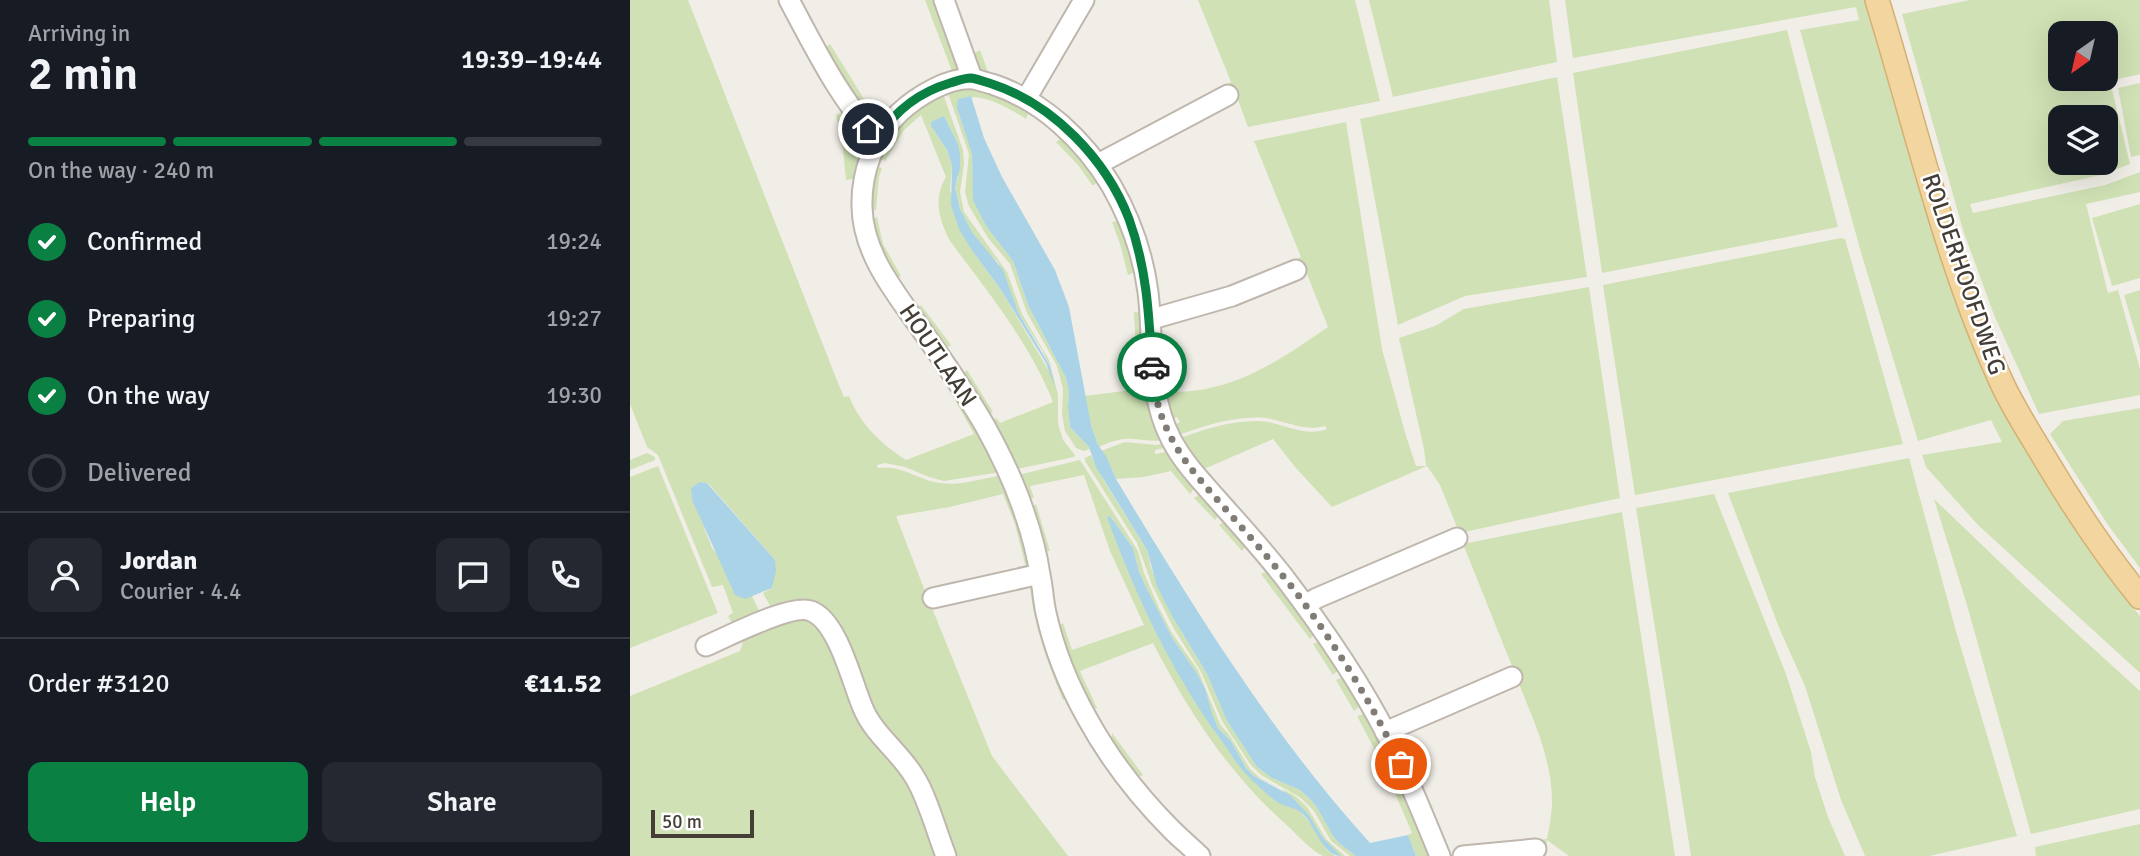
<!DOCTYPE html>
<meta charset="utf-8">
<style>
:root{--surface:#171b24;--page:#242831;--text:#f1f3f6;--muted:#9ea1a6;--line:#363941;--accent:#0b8043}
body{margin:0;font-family:Signika,sans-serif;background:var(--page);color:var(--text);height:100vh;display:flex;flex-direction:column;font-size:26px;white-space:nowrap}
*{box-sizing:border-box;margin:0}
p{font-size:23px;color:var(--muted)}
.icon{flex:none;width:38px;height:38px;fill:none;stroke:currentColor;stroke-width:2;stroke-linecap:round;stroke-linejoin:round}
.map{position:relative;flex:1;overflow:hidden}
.side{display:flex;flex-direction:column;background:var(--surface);width:630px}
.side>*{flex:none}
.needle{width:46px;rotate:214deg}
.buttons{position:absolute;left:1418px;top:21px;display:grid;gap:14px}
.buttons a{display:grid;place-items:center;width:70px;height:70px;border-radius:14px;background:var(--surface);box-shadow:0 7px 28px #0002;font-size:35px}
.scale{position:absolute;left:21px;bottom:18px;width:103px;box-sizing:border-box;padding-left:7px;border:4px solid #443e37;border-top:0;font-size:19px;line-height:24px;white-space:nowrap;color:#443e37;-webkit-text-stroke:5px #fff;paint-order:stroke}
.pin{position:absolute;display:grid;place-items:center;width:60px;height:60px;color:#fff;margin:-30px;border:4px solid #fff;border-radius:50%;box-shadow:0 2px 7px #0007}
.courier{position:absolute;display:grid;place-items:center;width:70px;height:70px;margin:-35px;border:5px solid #0b8043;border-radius:50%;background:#fff;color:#222;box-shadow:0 2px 9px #0007}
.headline em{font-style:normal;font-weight:600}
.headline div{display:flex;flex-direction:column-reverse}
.headline{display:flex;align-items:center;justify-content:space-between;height:119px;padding:0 28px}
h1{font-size:46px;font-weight:600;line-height:52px}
.bar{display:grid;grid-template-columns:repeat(4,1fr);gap:10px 7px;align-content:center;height:84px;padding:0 28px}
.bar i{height:9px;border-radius:5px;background:var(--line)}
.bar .current{background:var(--accent)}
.bar p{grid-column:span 4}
.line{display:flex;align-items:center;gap:18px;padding:0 28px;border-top:2px solid var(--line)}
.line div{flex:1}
.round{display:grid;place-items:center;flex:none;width:74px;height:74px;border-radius:14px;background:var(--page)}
ol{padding:0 28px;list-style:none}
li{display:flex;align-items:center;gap:21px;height:77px}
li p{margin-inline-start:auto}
li .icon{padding:7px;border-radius:50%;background:var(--accent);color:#fff;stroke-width:4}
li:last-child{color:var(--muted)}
li i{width:38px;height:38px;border:4px solid var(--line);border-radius:50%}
.action{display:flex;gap:14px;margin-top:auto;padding:14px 28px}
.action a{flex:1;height:80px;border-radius:14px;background:var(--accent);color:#fff;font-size:28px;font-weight:600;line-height:80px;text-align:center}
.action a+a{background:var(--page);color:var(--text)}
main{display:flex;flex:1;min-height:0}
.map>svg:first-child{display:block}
.green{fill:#d0e1b5;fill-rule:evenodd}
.water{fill:#aad3e7}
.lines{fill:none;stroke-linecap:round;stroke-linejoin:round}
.minor-casing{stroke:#bfb7ae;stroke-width:23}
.major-casing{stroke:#d5b072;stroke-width:26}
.minor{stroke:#fff;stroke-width:19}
.major{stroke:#f2d59f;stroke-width:23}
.done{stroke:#817c75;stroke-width:7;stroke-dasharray:0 12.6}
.route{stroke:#0b8043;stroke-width:9}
.labels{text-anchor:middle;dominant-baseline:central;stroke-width:5;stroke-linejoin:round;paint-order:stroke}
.street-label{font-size:24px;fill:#443e37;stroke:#fff}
</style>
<main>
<section class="side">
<div class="headline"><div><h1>2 min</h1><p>Arriving in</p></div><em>19:39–19:44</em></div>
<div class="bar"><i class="current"></i><i class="current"></i><i class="current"></i><i></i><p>On the way · 240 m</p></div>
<ol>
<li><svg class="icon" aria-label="check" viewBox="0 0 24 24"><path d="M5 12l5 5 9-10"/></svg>Confirmed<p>19:24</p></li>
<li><svg class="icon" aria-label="check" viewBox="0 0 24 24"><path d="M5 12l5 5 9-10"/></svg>Preparing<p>19:27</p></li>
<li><svg class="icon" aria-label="check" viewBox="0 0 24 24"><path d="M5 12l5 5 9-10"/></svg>On the way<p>19:30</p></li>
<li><i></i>Delivered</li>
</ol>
<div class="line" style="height:126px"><a class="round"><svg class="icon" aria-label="person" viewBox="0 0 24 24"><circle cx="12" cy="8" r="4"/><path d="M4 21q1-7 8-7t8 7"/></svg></a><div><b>Jordan</b><p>Courier · 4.4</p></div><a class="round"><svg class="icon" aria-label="chat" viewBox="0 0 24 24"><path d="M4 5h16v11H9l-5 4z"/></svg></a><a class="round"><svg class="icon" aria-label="phone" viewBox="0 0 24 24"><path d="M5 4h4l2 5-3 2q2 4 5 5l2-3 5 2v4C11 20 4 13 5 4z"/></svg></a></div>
<div class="line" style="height:91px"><div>Order #3120</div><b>€11.52</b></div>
<div class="action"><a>Help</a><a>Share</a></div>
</section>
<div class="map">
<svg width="1510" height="856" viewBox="0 0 1510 856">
<rect width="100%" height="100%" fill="#f1eee7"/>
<path class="green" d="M0 0H58L206 378 214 397 219 396C230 424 251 444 276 460L344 434 325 400 332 398 371 472 314 481 299 477 275 467 255 463 247 465 248 468C272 464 289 481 312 483 331 486 354 478 373 475L403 566 396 568 385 524 373 494 320 507 266 516 295 591 308 588 316 605 302 608 362 756 438 856H321L249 724 196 616 144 613 133 593 142 588 145 560 78 483 70 482 61 494 82 548 122 596 133 619 103 624 98 616 103 613 93 585 82 587 28 455 17 447 0 404Z
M295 0H309L333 70 297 87 293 82 322 71Z
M568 0H725L750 101 618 127 608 100 576 116 597 91 593 86 601 82Z
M739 0H919L927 62 763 97Z
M935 0H1237L1324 298 1351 363 1390 441 1464 558 1510 616V673L1348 525 1296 467 1292 455 1372 442 1361 420 1288 441 1230 249 1170 30 1229 20 1226 7 943 58Z
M1340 0H1510V74L1480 81 1500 164 1471 175 1340 204 1343 213 1475 185 1510 172V192L1456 204 1478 293 1488 290 1510 369V395L1409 414 1364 315 1333 230 1272 14ZM1430 33H1475V79H1430ZM1475 117V163H1430V117Z
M425 30 396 89 351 77 339 56 350 50 358 72 392 86Z
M1157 30 1208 227 972 273 943 73Z
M200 44 247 120 254 112 258 118 247 127 192 50Z
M927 77 957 277 835 296 768 325 730 119Z
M1510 83V155L1501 157 1488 88Z
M344 85 400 109 396 119C375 106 354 92 328 99L329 114 342 153 344 200 356 226 383 261 398 305 436 378 439 392 438 407 440 427 459 447 460 449 454 451 446 448 435 431 432 414 433 389 430 377 426 364 397 313 380 264 358 238 339 206 335 192 339 154 317 90Z
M312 91 333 150 334 164 330 192 334 212 377 272 392 314 419 360 428 395V424L433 440 445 455 444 457 382 470 359 425 366 418 370 423 423 402C399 342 358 292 320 241 309 220 303 199 316 177L291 115 273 131 255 161 250 159 258 134 269 121ZM314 116 328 144V178L325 186 330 209 342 232 358 253 368 262 388 312 412 350 420 366 422 376 369 287 341 249 320 190 322 166 317 150 301 126Z
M219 110 239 142 229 178 216 180 213 150 206 115Z
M716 122 752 349 776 436 786 466H796L794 449 769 338 805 326 834 309 959 287 990 498 830 533 785 552 780 547 827 527 810 485 797 466 702 507 665 467 643 439 574 469 605 504 599 506 547 439C573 430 598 421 627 421 651 421 674 438 697 429L695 426C674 432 657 421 636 418 605 415 574 426 545 436L544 423 545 425 550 422 547 417 543 419 536 415 529 323 531 326 537 392C602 394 647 362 698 327L677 274 643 289 646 268 671 257 624 141Z
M435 136 470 179 464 185H462L448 165 426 142Z
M243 166 252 168 249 177 246 210 241 211Z
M1510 204V278L1482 286 1462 218Z
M247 217 253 244 271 276 262 280 238 220Z
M492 220 508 271 498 275 490 244 482 222Z
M1211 238 1215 239 1273 444 1005 495 973 285Z
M1510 290V349L1494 295Z
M291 305 321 345 312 350 284 312Z
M504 312 514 313 517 364 507 368Z
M337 370 363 412 354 415 330 377Z
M508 373 518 375 536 439C523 443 514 439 502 439 490 438 480 442 469 447L461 425 455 396 509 389Z
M1510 408V568L1478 525 1420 434 1433 421Z
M495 442 526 445 537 443 539 447 525 450V454L541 451 566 486 560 494 541 471 514 477 486 479 471 451Z
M17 453 25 457V460L0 470V460Z
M461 455 474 481 517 550 521 568 542 616 577 674 597 721 627 767 642 778 670 790 679 798 686 806 703 836 710 844 726 856H720L701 841 684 811 671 798 631 775 620 764 592 721 571 672 544 629 522 585 507 543 455 461V458Z
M1279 458 1326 631 1387 836 1299 856H1235L1211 800 1175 686 1150 630 1098 493Z
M450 460 508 551 514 573 529 608 542 633 568 670 590 724 600 736 620 769 630 778 662 794 670 800 677 807 696 839 715 856H711L704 851 693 838 685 825 652 789 624 776 616 768 601 741 588 728 582 713 575 688 566 672 543 639 517 589 509 572 503 548 480 516 478 517 509 595 532 644 617 774 650 803 663 806 671 812 686 831 696 849 705 856C702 856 698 856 694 856 685 854 668 836 661 829 601 777 559 713 523 643L450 671 467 708 458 710 425 628 433 623 442 650 514 625 480 551 454 475 400 486 404 498 395 499 384 476Z
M28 466 88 613 0 648V477Z
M573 493 591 512 585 520 564 498Z
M1084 494 1156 674 1181 752 1185 777 1198 817 1215 856H1061L1006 508Z
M1304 499 1398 589 1510 691V809L1401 834 1337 605Z
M406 504 420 551 411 552 398 509Z
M992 512 1045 856H939L917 840 916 856H909L880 842 917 839C919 829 921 817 922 806 923 762 905 724 889 684L883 686H853L849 681 882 666 833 544Z
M598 520 618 543 612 551 589 525Z
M641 570 687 631 680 639 631 574Z
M402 582 439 695 433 700C418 664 404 626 400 587L364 594V588Z
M158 617 189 620 277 775 308 856H0V696L110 651 115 635Z
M693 640 710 668 703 675 683 644Z
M716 676 732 704 724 711 706 680Z
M737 713 754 746 746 752 727 716Z
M482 733 513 775 504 780 476 742 482 736Z
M769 777 802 856H786L778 835 782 833 759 779Z
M1510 824V856H1406L1405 847Z"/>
<path class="water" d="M341 96 354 138 372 177 425 270 439 307 461 425 468 445 476 456 486 479C562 605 641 734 740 843L778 835 786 856H726L710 844 703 836 686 806 679 798 670 790 642 778 627 767 597 721 577 674 542 616 527 586 517 550 466 467 459 447 440 427 438 407 439 392 436 378 398 305 383 261 356 226 343 200 342 154 327 108 328 99Z
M314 116 328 144 330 155V168L325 187 330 209 342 232 373 270 388 312 420 366 425 388 416 363 369 287 341 249 329 229 321 205 322 166 317 150 301 126V122Z
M70 482 77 483 145 560 146 571 142 588 115 599 105 595 62 500 61 488Z
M480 516 503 548 509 572 517 589 543 639 566 672 575 688 582 713 588 728 601 741 616 768 624 776 660 795 678 814 693 838 711 856C693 856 685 826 673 814 665 807 658 808 649 803 641 799 624 782 617 775 607 765 600 752 591 740 542 673 505 595 477 517Z"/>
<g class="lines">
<defs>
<path id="minor" d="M159 0C178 35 218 117 249 136
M314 0 342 78
M396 99 454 0
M468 164 598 95
M520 317H529L602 296 666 270
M303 598 410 574
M675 605 687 598 827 538
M76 646C97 637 162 603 181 611 208 621 222 683 233 708 244 735 269 751 284 776 297 796 307 833 316 856
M755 732 882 677
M570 856C561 847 551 839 542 830 510 798 479 758 457 718 439 686 424 649 416 613 413 600 413 588 410 575 407 554 401 532 394 512 384 482 370 453 355 426 338 396 318 368 298 339 271 299 233 258 232 207 231 172 244 137 269 113 286 97 319 76 344 79 345 79 360 84 362 84 413 101 454 140 481 185 500 218 513 254 518 292 524 341 517 393 541 439 553 462 570 480 587 499 610 525 633 550 654 577 692 627 729 680 757 735 777 774 793 815 810 856
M833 856 906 849"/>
<path id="major" d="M1247 0C1286 126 1315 258 1370 379 1382 406 1399 432 1414 457 1443 506 1474 553 1510 597"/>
</defs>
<use href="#minor" class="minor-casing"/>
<use href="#major" class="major-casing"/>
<use href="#minor" class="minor"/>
<use href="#major" class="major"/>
</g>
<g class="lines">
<path class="done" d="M522 367C526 433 558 467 600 514 622 539 644 564 665 591 706 645 742 704 771 764"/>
<path class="route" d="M238 129 249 136C266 110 290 92 320 83 327 81 334 78 341 78 348 79 355 82 362 84 423 104 476 159 499 219 517 269 519 315 522 367"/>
</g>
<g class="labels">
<g class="street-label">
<text transform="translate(1334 274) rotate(71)">ROLDERHOOFDWEG</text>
<text transform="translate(308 355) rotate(56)">HOUTLAAN</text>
</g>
</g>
</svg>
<div class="buttons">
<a><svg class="needle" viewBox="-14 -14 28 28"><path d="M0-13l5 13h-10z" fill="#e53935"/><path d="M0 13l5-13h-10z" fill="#9ea1a6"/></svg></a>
<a><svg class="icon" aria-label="layers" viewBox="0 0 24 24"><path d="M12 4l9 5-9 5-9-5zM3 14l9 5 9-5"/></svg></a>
</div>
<div class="scale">50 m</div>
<div class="pin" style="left:771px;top:764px;background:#ea580c"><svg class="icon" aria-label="bag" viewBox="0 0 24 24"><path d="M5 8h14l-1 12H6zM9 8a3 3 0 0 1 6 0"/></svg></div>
<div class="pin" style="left:238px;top:129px;background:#1f2937"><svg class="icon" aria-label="home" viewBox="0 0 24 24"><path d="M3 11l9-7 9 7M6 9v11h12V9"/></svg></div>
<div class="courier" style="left:522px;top:367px"><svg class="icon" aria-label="car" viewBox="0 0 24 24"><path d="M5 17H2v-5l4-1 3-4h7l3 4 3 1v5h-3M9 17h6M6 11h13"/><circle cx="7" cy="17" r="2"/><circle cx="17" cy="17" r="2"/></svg></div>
</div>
</main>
